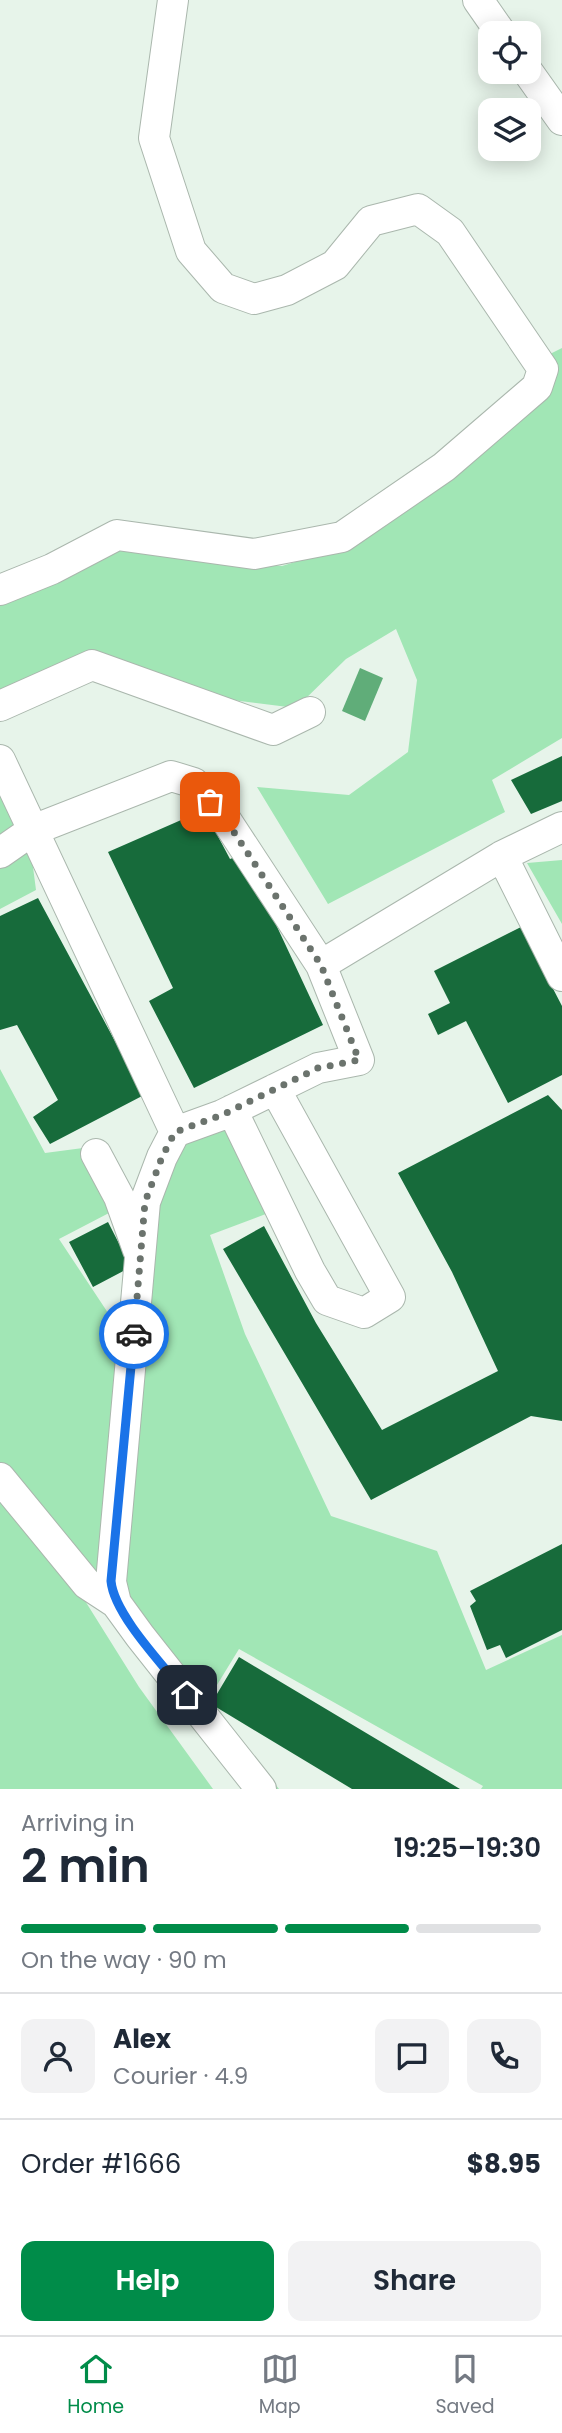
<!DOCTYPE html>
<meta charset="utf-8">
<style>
:root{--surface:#fff;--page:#f2f2f3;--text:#1f2937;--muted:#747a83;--line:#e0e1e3;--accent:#008c49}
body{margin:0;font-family:Poppins,sans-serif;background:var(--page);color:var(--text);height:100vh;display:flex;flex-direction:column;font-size:26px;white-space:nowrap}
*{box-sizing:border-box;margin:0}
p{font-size:23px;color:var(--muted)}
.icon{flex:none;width:38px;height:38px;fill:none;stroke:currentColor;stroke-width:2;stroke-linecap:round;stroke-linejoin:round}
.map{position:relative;height:1789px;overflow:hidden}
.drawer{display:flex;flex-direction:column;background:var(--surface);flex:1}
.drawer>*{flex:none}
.fabs{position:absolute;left:478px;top:21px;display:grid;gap:14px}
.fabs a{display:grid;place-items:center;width:63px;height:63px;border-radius:14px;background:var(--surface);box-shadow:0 4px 18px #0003;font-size:35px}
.pin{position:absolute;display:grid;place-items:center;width:60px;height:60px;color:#fff;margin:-30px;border-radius:14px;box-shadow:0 4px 10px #0006}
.courier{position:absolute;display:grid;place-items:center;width:70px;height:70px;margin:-35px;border:5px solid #1a73e8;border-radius:50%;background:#fff;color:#222;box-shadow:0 2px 9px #0007}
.summary em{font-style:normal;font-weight:600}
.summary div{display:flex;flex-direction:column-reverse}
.summary{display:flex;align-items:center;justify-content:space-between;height:119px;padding:0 21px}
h1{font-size:46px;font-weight:600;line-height:52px}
.bar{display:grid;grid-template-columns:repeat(4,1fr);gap:10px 7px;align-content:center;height:84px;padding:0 21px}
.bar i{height:9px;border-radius:5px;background:var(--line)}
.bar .selected{background:var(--accent)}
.bar p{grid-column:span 4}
.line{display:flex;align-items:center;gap:18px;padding:0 21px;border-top:2px solid var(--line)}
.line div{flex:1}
.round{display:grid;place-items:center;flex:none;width:74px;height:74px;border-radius:14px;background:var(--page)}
.action{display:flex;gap:14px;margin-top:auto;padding:14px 21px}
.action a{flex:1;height:80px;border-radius:14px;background:var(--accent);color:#fff;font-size:28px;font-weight:600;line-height:80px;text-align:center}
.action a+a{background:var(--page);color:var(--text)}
.dock{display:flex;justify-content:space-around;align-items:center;height:98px;border-top:2px solid var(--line);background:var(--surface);font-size:19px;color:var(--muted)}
.dock a{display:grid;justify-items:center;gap:4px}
.dock .selected{color:var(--accent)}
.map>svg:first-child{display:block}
.green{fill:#a1e6b5}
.water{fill:#60ad79}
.building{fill:#176b3b}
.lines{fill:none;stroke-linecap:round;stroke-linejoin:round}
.minor-casing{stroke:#aab7ad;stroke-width:32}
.minor{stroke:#fff;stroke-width:30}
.done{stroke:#6b736d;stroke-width:7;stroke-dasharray:0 12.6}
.route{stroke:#1a73e8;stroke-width:9}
</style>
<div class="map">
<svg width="562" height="1789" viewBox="0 0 562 1789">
<rect width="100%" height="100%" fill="#e7f4ea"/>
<path class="green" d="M562 348V738L492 780 505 812 328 904 257 787 349 795 408 752 417 680 396 629 346 659 296 708 216 698 92 655 0 693V600L119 548 282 566 357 543 552 382 546 356Z
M0 785 17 830 0 842Z
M30 844 36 890 0 909V866Z
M562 860V924L527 863Z
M0 1069 45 1153 83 1148 109 1213 59 1239 124 1337 98 1582 0 1462Z
M229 1120 271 1212 210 1235 245 1334 331 1516 437 1551 486 1670 562 1635V1789H481L483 1786 239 1649 209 1698 279 1789H244L117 1598 153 1202 180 1138Z
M0 1492 77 1588 139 1687 213 1789H0Z"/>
<path class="water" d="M360 668 383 678 365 721 342 711Z"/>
<path class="building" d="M562 756V801L531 814 511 780Z
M204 810 230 859 243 854 323 1025 194 1088 149 1001 173 988 108 852Z
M38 898 144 1095 50 1144 33 1117 58 1100 17 1025 0 1030V916Z
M521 927 562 1006V1075L508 1103 466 1021 438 1035 428 1014 450 1003 434 971Z
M548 1095 562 1110V1421L531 1416 371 1500 223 1249 264 1226 316 1323 382 1430 498 1371 452 1272 398 1173Z
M108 1222 131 1267 93 1287 69 1242Z
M562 1544V1630L506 1658 500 1645 487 1650 470 1606 476 1601 470 1591Z
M239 1657 460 1789H352L211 1704Z"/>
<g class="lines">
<defs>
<path id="minor" d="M478 0 501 33
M528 72 562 120
M0 590 52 569 117 535 254 554 342 537 444 467 537 387 543 369 450 232 418 209 371 221 335 265 287 290 254 299 223 288 191 251 154 138 173 0
M0 706 92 665 273 730 310 712
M0 760 175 1132
M0 853 33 830 171 776 194 783 226 820 321 965 359 1060 318 1068 222 1115 175 1132 162 1157 145 1202 111 1582 116 1603 140 1636 261 1789
M502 856 562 976
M321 965 502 856 562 827
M232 1110 310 1271 327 1300 364 1313 390 1297 275 1089
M96 1154 119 1197 138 1250
M0 1478 87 1584 116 1603"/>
</defs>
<use href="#minor" class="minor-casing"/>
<use href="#minor" class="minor"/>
</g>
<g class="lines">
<path class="done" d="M134 1334 145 1202 162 1157 175 1132 222 1115 318 1068 359 1060 321 965 226 820 210 802"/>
<path class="route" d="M134 1334 111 1581C114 1615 165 1667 187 1695"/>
</g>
</svg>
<div class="fabs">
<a><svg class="icon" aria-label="locate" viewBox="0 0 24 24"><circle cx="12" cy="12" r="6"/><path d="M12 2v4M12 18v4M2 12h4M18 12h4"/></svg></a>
<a><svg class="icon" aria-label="layers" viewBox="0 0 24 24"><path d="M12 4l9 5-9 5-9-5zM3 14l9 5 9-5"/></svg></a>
</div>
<div class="pin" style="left:210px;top:802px;background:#ea580c"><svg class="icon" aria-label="bag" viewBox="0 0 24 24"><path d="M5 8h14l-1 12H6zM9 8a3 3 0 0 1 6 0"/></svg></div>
<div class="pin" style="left:187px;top:1695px;background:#1f2937"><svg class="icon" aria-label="home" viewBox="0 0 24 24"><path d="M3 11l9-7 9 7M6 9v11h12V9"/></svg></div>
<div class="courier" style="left:134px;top:1334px"><svg class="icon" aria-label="car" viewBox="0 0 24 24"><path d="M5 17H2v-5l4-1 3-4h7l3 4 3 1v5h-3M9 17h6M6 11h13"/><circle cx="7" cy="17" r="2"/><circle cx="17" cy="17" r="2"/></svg></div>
</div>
<section class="drawer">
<div class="summary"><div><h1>2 min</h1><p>Arriving in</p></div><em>19:25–19:30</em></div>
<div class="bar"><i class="selected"></i><i class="selected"></i><i class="selected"></i><i></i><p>On the way · 90 m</p></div>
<div class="line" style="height:126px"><a class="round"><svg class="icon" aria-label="person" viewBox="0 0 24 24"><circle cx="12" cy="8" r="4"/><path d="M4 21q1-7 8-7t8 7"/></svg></a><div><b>Alex</b><p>Courier · 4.9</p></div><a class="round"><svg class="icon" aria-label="chat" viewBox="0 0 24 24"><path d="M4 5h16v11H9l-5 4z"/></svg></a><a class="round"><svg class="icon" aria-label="phone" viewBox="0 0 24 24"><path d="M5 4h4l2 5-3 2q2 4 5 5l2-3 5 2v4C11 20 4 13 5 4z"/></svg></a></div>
<div class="line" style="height:91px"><div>Order #1666</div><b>$8.95</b></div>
<div class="action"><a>Help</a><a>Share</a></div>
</section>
<nav class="dock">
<a class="selected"><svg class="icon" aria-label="home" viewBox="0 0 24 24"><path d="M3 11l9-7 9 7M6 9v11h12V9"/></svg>Home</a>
<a><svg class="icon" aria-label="map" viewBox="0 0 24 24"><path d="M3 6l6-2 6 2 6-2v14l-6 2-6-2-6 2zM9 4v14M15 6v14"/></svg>Map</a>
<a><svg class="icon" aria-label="saved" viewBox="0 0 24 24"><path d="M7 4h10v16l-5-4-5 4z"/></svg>Saved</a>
</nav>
